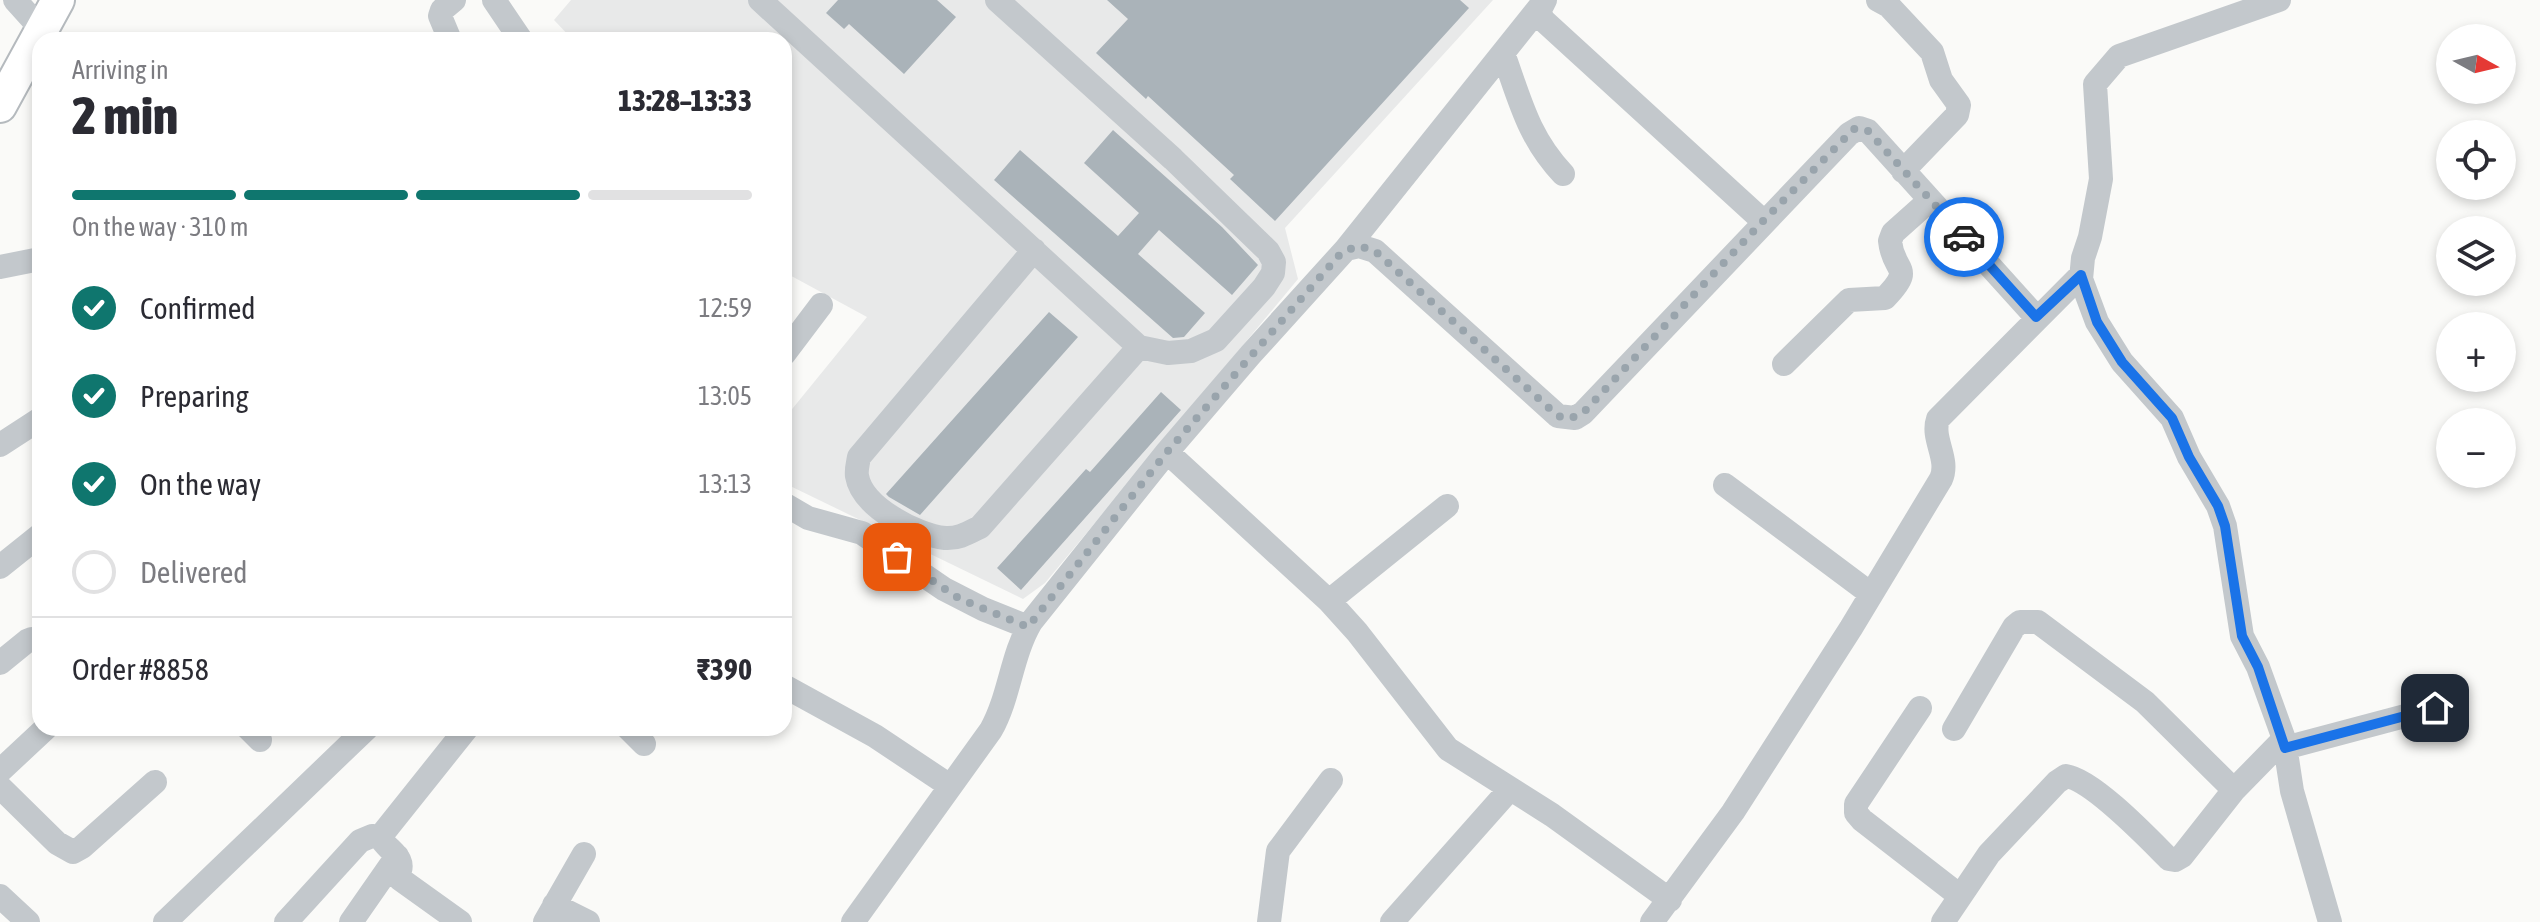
<!DOCTYPE html>
<meta charset="utf-8">
<style>
:root{--surface:#fff;--page:#f7f7f7;--text:#2b2b33;--muted:#7c7c81;--line:#e1e1e2;--accent:#0f766e}
body{margin:0;font-family:"Asap Condensed",sans-serif;background:var(--page);color:var(--text);height:100vh;display:flex;flex-direction:column;font-size:30px;white-space:nowrap}
*{box-sizing:border-box;margin:0}
p{font-size:26px;color:var(--muted)}
.icon{flex:none;width:44px;height:44px;fill:none;stroke:currentColor;stroke-width:2;stroke-linecap:round;stroke-linejoin:round}
.map{position:relative;flex:1;overflow:hidden}
.details{position:absolute;left:32px;top:32px;width:760px;height:704px;display:flex;flex-direction:column;background:var(--surface);border-radius:24px;box-shadow:0 4px 12px #0003}
.details>*{flex:none}
.needle{width:52px;rotate:98deg}
.fabs{position:absolute;left:2436px;top:24px;display:grid;gap:16px}
.fabs a{display:grid;place-items:center;width:80px;height:80px;border-radius:50%;background:var(--surface);box-shadow:0 4px 12px #0003;font-size:40px}
.pin{position:absolute;display:grid;place-items:center;width:68px;height:68px;color:#fff;margin:-34px;border-radius:16px;box-shadow:0 4px 12px #0006}
.courier{position:absolute;display:grid;place-items:center;width:80px;height:80px;margin:-40px;border:6px solid #1a73e8;border-radius:50%;background:#fff;color:#222;box-shadow:0 2px 10px #0007}
.summary em{font-style:normal;font-weight:800}
.summary div{display:flex;flex-direction:column-reverse}
.summary{display:flex;align-items:center;justify-content:space-between;height:136px;padding:0 40px}
h1{font-size:52px;font-weight:800;line-height:60px}
.bar{display:grid;grid-template-columns:repeat(4,1fr);gap:12px 8px;align-content:center;height:96px;padding:0 40px}
.bar i{height:10px;border-radius:6px;background:var(--line)}
.bar .on{background:var(--accent)}
.bar p{grid-column:span 4}
.line{display:flex;align-items:center;gap:20px;padding:0 40px;border-top:2px solid var(--line)}
.line div{flex:1}
ol{padding:0 40px;list-style:none}
li{display:flex;align-items:center;gap:24px;height:88px}
li p{margin-inline-start:auto}
li .icon{padding:8px;border-radius:50%;background:var(--accent);color:#fff;stroke-width:4}
li:last-child{color:var(--muted)}
li i{width:44px;height:44px;border:4px solid var(--line);border-radius:50%}
.map>svg:first-child{display:block}
.built{fill:#e8e9e9}
.building{fill:#aab3b9}
.lines{fill:none;stroke-linecap:round;stroke-linejoin:round}
.major-casing{stroke:#b5babe;stroke-width:36}
.minor{stroke:#c3c8cc;stroke-width:24}
.major{stroke:#fff;stroke-width:32}
.done{stroke:#99a4ac;stroke-width:8;stroke-dasharray:0 14.4}
.route{stroke:#1a73e8;stroke-width:10}
</style>
<div class="map">
<svg width="2540" height="922" viewBox="0 0 2540 922">
<rect width="100%" height="100%" fill="#fafaf8"/>
<path class="built" d="M571 0H1493L1285 228 1298 279 1045 583 1023 599 784 483V419L867 317 784 272V40H573L554 20Z"/>
<path class="building" d="M838 0H937L956 17 904 74 849 24 844 29 826 13Z
M1107 0H1460L1469 8 1275 221 1230 179 1234 175 1148 96 1146 99 1096 53 1128 19Z
M1113 130 1222 227 1258 265 1232 295 1159 230 1138 254 1205 313 1184 337 1173 338 994 180 1020 150 1118 236 1139 213 1084 163Z
M1049 312 1078 337 920 515 889 497 886 494Z
M1161 392 1181 410 1021 590 997 568 1086 469 1090 472Z"/>
<g class="lines">
<defs>
<path id="major" d="M0 106 58 0"/>
</defs>
<use href="#major" class="major-casing"/>
<path class="minor" d="M15 0 42 30
M494 0 521 40
M760 0 1139 347 1168 353 1191 351 1216 340 1264 287 1273 273 1274 262 1268 251 1173 159 997 0
M1545 0 1540 10 1542 19 1763 221
M1878 0 1889 6 1932 52 1941 80 1959 105 1957 115 1903 171
M2279 0 2119 56 2095 84 2101 179 2090 237 2083 258 2081 279 2097 322 2122 362 2172 418 2189 457 2218 506 2225 526 2242 636 2258 667 2284 739 2292 791 2330 922
M450 40 440 16 442 10 454 0
M1503 53C1520 100 1528 137 1563 174
M1346 249 1542 4
M1034 250 859 457C858 463 856 470 857 476 862 507 916 535 945 538 958 539 968 533 980 527L1139 347
M0 267 40 259
M784 354 821 305
M1784 364 1849 300 1885 298C1916 266 1893 273 1890 241L1893 233 1930 200
M0 445 40 419
M1167 452 1329 601 1357 632 1448 749 1552 815 1670 900
M1725 485 1871 594
M784 504 808 518 862 533 944 589 983 609 1028 627
M0 567 40 535
M1329 601 1447 506
M0 663 27 641 32 639 40 641
M784 686 875 736 950 786
M1920 708 1856 804V813L1862 820 1960 896
M248 728 260 740
M628 728 644 744
M1954 729 2014 627 2020 622H2038L2145 702 2234 790
M2285 748 2435 708
M0 771 46 728
M0 787 57 843 73 852 82 847 155 782
M0 896 28 922
M554 905 588 922
M165 922 367 728
M286 922 360 841 372 836 380 837
M351 922 397 856
M460 922 400 879 398 875C408 857 387 851 380 837L467 728
M545 922 584 854
M853 922 991 730C1010 696 1011 656 1031 622L1167 452 1251 354 1346 249 1359 246 1375 251 1558 416 1575 418 1583 413 1849 134 1859 128 1868 131 2036 317
M1269 922 1278 851 1331 780
M1392 922 1510 789
M1652 922 1733 812 1851 628 1941 479C1950 459 1931 439 1938 419L2081 275
M1943 922 1989 854 2057 782 2066 776C2093 780 2148 838 2169 859L2175 860 2182 856 2234 790 2284 739"/>
<use href="#major" class="major"/>
</g>
<g class="lines">
<path class="done" d="M897 557 960 599 1028 627 1167 452 1342 252 1359 246 1375 251 1558 416 1569 419 1583 413 1763 221 1854 129 1859 128 1868 131 1964 237"/>
<path class="route" d="M1964 237 2036 317 2081 275 2097 322 2122 362 2172 418 2189 457 2218 506 2225 526 2242 636 2258 667 2285 748 2435 708"/>
</g>
</svg>
<div class="fabs">
<a><svg class="needle" viewBox="-14 -14 28 28"><path d="M0-13l5 13h-10z" fill="#e53935"/><path d="M0 13l5-13h-10z" fill="#7c7c81"/></svg></a>
<a><svg class="icon" aria-label="locate" viewBox="0 0 24 24"><circle cx="12" cy="12" r="6"/><path d="M12 2v4M12 18v4M2 12h4M18 12h4"/></svg></a>
<a><svg class="icon" aria-label="layers" viewBox="0 0 24 24"><path d="M12 4l9 5-9 5-9-5zM3 14l9 5 9-5"/></svg></a>
<a>+</a>
<a>−</a>
</div>
<div class="pin" style="left:897px;top:557px;background:#ea580c"><svg class="icon" aria-label="bag" viewBox="0 0 24 24"><path d="M5 8h14l-1 12H6zM9 8a3 3 0 0 1 6 0"/></svg></div>
<div class="pin" style="left:2435px;top:708px;background:#1f2937"><svg class="icon" aria-label="home" viewBox="0 0 24 24"><path d="M3 11l9-7 9 7M6 9v11h12V9"/></svg></div>
<div class="courier" style="left:1964px;top:237px"><svg class="icon" aria-label="car" viewBox="0 0 24 24"><path d="M5 17H2v-5l4-1 3-4h7l3 4 3 1v5h-3M9 17h6M6 11h13"/><circle cx="7" cy="17" r="2"/><circle cx="17" cy="17" r="2"/></svg></div>
<section class="details">
<div class="summary"><div><h1>2 min</h1><p>Arriving in</p></div><em>13:28–13:33</em></div>
<div class="bar"><i class="on"></i><i class="on"></i><i class="on"></i><i></i><p>On the way · 310 m</p></div>
<ol>
<li><svg class="icon" aria-label="check" viewBox="0 0 24 24"><path d="M5 12l5 5 9-10"/></svg>Confirmed<p>12:59</p></li>
<li><svg class="icon" aria-label="check" viewBox="0 0 24 24"><path d="M5 12l5 5 9-10"/></svg>Preparing<p>13:05</p></li>
<li><svg class="icon" aria-label="check" viewBox="0 0 24 24"><path d="M5 12l5 5 9-10"/></svg>On the way<p>13:13</p></li>
<li><i></i>Delivered</li>
</ol>
<div class="line" style="height:104px"><div>Order #8858</div><b>₹390</b></div>
</section>
</div>
